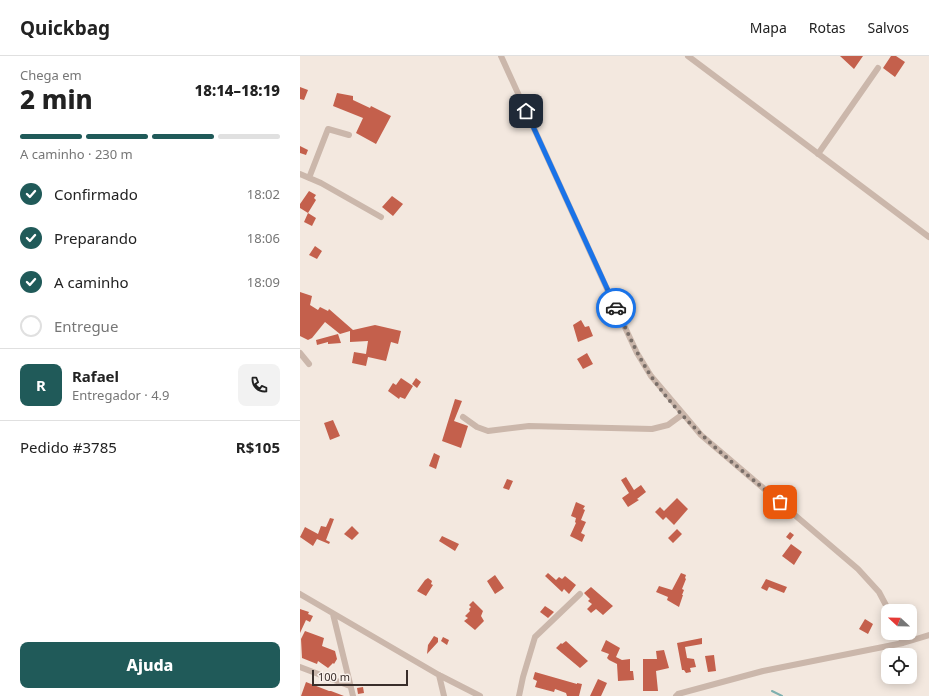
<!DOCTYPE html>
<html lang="pt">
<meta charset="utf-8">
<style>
:root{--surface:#fff;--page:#f2f2f2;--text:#222;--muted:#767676;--line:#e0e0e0;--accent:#205a59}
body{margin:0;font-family:"Noto Sans",sans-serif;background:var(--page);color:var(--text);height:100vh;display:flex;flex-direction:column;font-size:15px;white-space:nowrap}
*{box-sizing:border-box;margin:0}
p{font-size:13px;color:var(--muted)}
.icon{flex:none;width:22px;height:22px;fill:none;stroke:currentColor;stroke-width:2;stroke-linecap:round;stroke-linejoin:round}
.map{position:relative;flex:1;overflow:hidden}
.details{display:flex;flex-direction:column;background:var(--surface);width:300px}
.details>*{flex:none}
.needle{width:26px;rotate:292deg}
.buttons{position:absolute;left:581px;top:548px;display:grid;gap:8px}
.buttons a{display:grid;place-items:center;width:36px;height:36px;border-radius:8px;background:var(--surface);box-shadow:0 2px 10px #0003;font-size:20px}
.scale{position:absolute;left:12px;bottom:10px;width:96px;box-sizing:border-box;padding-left:4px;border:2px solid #392e2a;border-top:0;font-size:11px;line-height:14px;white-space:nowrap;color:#392e2a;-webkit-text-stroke:3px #faf2ec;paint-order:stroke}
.pin{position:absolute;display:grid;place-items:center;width:34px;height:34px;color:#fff;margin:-17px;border-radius:8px;box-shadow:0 2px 6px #0006}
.courier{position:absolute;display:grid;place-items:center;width:40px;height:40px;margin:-20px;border:3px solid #1a73e8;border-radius:50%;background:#fff;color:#222;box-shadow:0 1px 5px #0007}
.overview em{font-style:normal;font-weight:800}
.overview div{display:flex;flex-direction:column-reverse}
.overview{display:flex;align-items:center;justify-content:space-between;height:68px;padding:0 20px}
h1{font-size:26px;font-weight:800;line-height:30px}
.bar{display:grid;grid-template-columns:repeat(4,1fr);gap:6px 4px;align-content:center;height:48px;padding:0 20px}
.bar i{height:5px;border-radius:3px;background:var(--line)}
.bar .on{background:var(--accent)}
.bar p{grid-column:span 4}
.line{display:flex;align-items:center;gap:10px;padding:0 20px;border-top:1px solid var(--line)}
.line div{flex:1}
.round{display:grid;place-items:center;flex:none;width:42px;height:42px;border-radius:8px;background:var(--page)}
ol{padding:0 20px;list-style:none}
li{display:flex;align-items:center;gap:12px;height:44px}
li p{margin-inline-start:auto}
li .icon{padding:4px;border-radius:50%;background:var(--accent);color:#fff;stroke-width:4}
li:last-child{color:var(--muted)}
li i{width:22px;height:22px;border:2px solid var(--line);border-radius:50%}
.action{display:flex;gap:8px;margin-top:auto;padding:8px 20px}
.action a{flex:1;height:46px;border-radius:8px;background:var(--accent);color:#fff;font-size:16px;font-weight:800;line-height:46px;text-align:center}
header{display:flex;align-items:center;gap:24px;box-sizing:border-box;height:56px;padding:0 20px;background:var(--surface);border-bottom:1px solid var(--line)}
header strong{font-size:19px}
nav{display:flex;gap:22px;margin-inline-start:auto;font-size:14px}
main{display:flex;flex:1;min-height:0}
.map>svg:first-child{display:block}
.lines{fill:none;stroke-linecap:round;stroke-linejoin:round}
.stream{stroke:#7eafae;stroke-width:2}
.building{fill:#c4604c}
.minor{stroke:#cbb7ab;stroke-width:6}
.done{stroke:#7a6f69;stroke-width:4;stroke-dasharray:0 7.2}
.route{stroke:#1a73e8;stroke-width:5}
</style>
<header>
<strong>Quickbag</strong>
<nav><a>Mapa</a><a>Rotas</a><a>Salvos</a></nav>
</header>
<main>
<section class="details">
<div class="overview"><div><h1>2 min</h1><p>Chega em</p></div><em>18:14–18:19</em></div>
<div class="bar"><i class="on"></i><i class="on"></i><i class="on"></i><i></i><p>A caminho · 230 m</p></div>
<ol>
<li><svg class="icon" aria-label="check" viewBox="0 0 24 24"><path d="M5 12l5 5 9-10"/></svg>Confirmado<p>18:02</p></li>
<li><svg class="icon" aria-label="check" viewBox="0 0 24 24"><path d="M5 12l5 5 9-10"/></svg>Preparando<p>18:06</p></li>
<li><svg class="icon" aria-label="check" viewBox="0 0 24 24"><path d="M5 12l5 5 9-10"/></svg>A caminho<p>18:09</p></li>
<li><i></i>Entregue</li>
</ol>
<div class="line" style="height:72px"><b class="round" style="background:var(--accent);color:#fff">R</b><div><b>Rafael</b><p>Entregador · 4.9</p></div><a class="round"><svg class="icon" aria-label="phone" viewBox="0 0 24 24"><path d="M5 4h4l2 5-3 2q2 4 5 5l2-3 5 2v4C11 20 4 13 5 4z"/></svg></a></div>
<div class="line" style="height:52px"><div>Pedido #3785</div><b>R$105</b></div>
<div class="action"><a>Ajuda</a></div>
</section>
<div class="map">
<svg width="629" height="640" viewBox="0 0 629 640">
<rect width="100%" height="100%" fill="#f3e8df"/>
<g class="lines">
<path class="stream" d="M472 635 482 640"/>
</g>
<path class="building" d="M540 0H563L554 13Z
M591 0H596L605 6 595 21 583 12Z
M0 31 8 34 4 44 0 43Z
M37 37 53 40V44L70 52 71 50 91 60 76 88 56 77 63 62 33 50Z
M0 90 8 94 6 99 0 97Z
M9 135 16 139 14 142 16 144 8 157 0 152V148Z
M92 140 103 148 93 160 82 151Z
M8 157 16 162 12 170 4 166Z
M15 190 22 195 17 203 9 199Z
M0 236 12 240 10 249 18 254 20 251 28 255 29 253 53 274 75 269 101 275 98 288 91 286 86 305 68 301 66 310 52 307 54 296 66 298 68 285 50 286V275L40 278 25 266 12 282 8 284 0 280Z
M281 264 285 271 289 270 293 280 278 286 273 269Z
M38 278 41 287 28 288V286L17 289 16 284Z
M287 297 293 308 283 313 277 303Z
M101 322 113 330 105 343 100 341 99 343 88 335 93 327 96 329Z
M116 322 121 326 117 332 112 328Z
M155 343 162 345 154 365 168 370 161 392 142 385Z
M33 364 40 380 30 384 24 367Z
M134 397 140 400 136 413 129 410Z
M326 421 334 434 341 429 346 436 337 443 339 444 328 451 322 442 329 437 321 424Z
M207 423 213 425 209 434 203 432Z
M377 442 388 453 374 469 366 461 363 464 355 456 360 451 364 455Z
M276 446 285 450 283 453 285 454 281 464 286 466 281 477 285 479 282 486 270 480 276 467 275 466 276 462 271 460Z
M30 462 34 463 26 484 30 486 29 488 17 483 13 490 0 481 5 471 18 478 21 470 26 471Z
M52 470 59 477 52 484 44 478Z
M377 473 382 478 373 487 368 482Z
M490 476 494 479 490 484 486 481Z
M142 480 159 488 155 495 139 485Z
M491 488 502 496 494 509 482 500Z
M248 517 256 524 259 521 262 523 265 520 276 529 269 538 264 533 262 536 245 520Z
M381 517 386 519 385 522 386 523 382 533 384 534 382 539H383L379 551 367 544 368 541 356 536 359 530 372 534Z
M195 519 204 532 195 538 187 525Z
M128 522 132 525 131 528 133 529 126 540 117 535 125 524Z
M466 523 487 531 484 537 469 531 467 535 461 532Z
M291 531 313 550 303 559 296 553 291 557 287 553 292 548 288 545 290 543 284 537Z
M173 545 183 555 181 560 184 565 175 574 164 565 168 562 165 560 170 555 169 553 171 551 169 549Z
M245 550 254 556 248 562 240 556Z
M0 553 9 556 8 558 13 560 10 566 6 564 0 577Z
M565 563 573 568 568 578 559 573Z
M5 575 24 582 22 590 35 595 37 603 34 608 33 607 28 612 18 605 17 608 2 602 1 583Z
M134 580 138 582V586L127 598 128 589Z
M143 581 149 584 147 589 141 585Z
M402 582V588L385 591 387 602 394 603 396 611 390 612 391 616 386 617 384 614H382L377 587Z
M306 584 320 592 316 601 322 604 330 603V615H333L334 624 318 625 317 608 309 604 307 602 309 598 301 595Z
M266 585 288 605 280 612 256 592 261 587 262 588Z
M364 594 369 612 356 615 358 635H343V603H357L356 595Z
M414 599 416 615 408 616 405 600Z
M235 616 277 628V627L282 628 279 640H267L266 637 255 633 254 636 235 631 237 625 233 623Z
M298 623 307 627 301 640H290Z
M6 626 29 635H31L44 640H1Z
M63 631 64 637 58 638 57 632Z"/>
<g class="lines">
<path class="minor" d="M201 0 308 235 337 297 351 320 401 379 558 513 579 536 589 555
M388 0 629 181
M518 98 578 12
M0 118 21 127 81 161
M9 122 28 73 49 79
M0 297 9 308
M163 361 177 371 188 375 229 370 352 373 368 369 383 358
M0 538 139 619 180 640
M33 558 53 640
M599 577 603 587
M0 611 50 630
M139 619 144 640
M219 640 223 621 235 581 280 538
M376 640 378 638 463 615 603 587 629 579"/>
</g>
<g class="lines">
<path class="done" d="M316 252C327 275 337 299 351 320 385 370 434 408 480 446"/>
<path class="route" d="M226 55 316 252"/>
</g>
</svg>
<div class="buttons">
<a><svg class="needle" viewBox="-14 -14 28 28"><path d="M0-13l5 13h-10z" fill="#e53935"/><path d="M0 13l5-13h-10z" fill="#767676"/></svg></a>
<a><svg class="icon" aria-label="locate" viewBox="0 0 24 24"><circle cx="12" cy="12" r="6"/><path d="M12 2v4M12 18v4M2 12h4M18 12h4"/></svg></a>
</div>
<div class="scale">100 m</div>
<div class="pin" style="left:480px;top:446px;background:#ea580c"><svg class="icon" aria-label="bag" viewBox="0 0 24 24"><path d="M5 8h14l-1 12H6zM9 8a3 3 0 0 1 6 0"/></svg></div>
<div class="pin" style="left:226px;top:55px;background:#1f2937"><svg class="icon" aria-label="home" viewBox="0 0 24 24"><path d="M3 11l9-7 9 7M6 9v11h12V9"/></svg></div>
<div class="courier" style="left:316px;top:252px"><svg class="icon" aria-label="car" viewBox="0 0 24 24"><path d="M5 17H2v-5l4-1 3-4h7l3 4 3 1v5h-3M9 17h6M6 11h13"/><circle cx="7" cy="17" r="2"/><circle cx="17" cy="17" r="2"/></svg></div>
</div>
</main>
